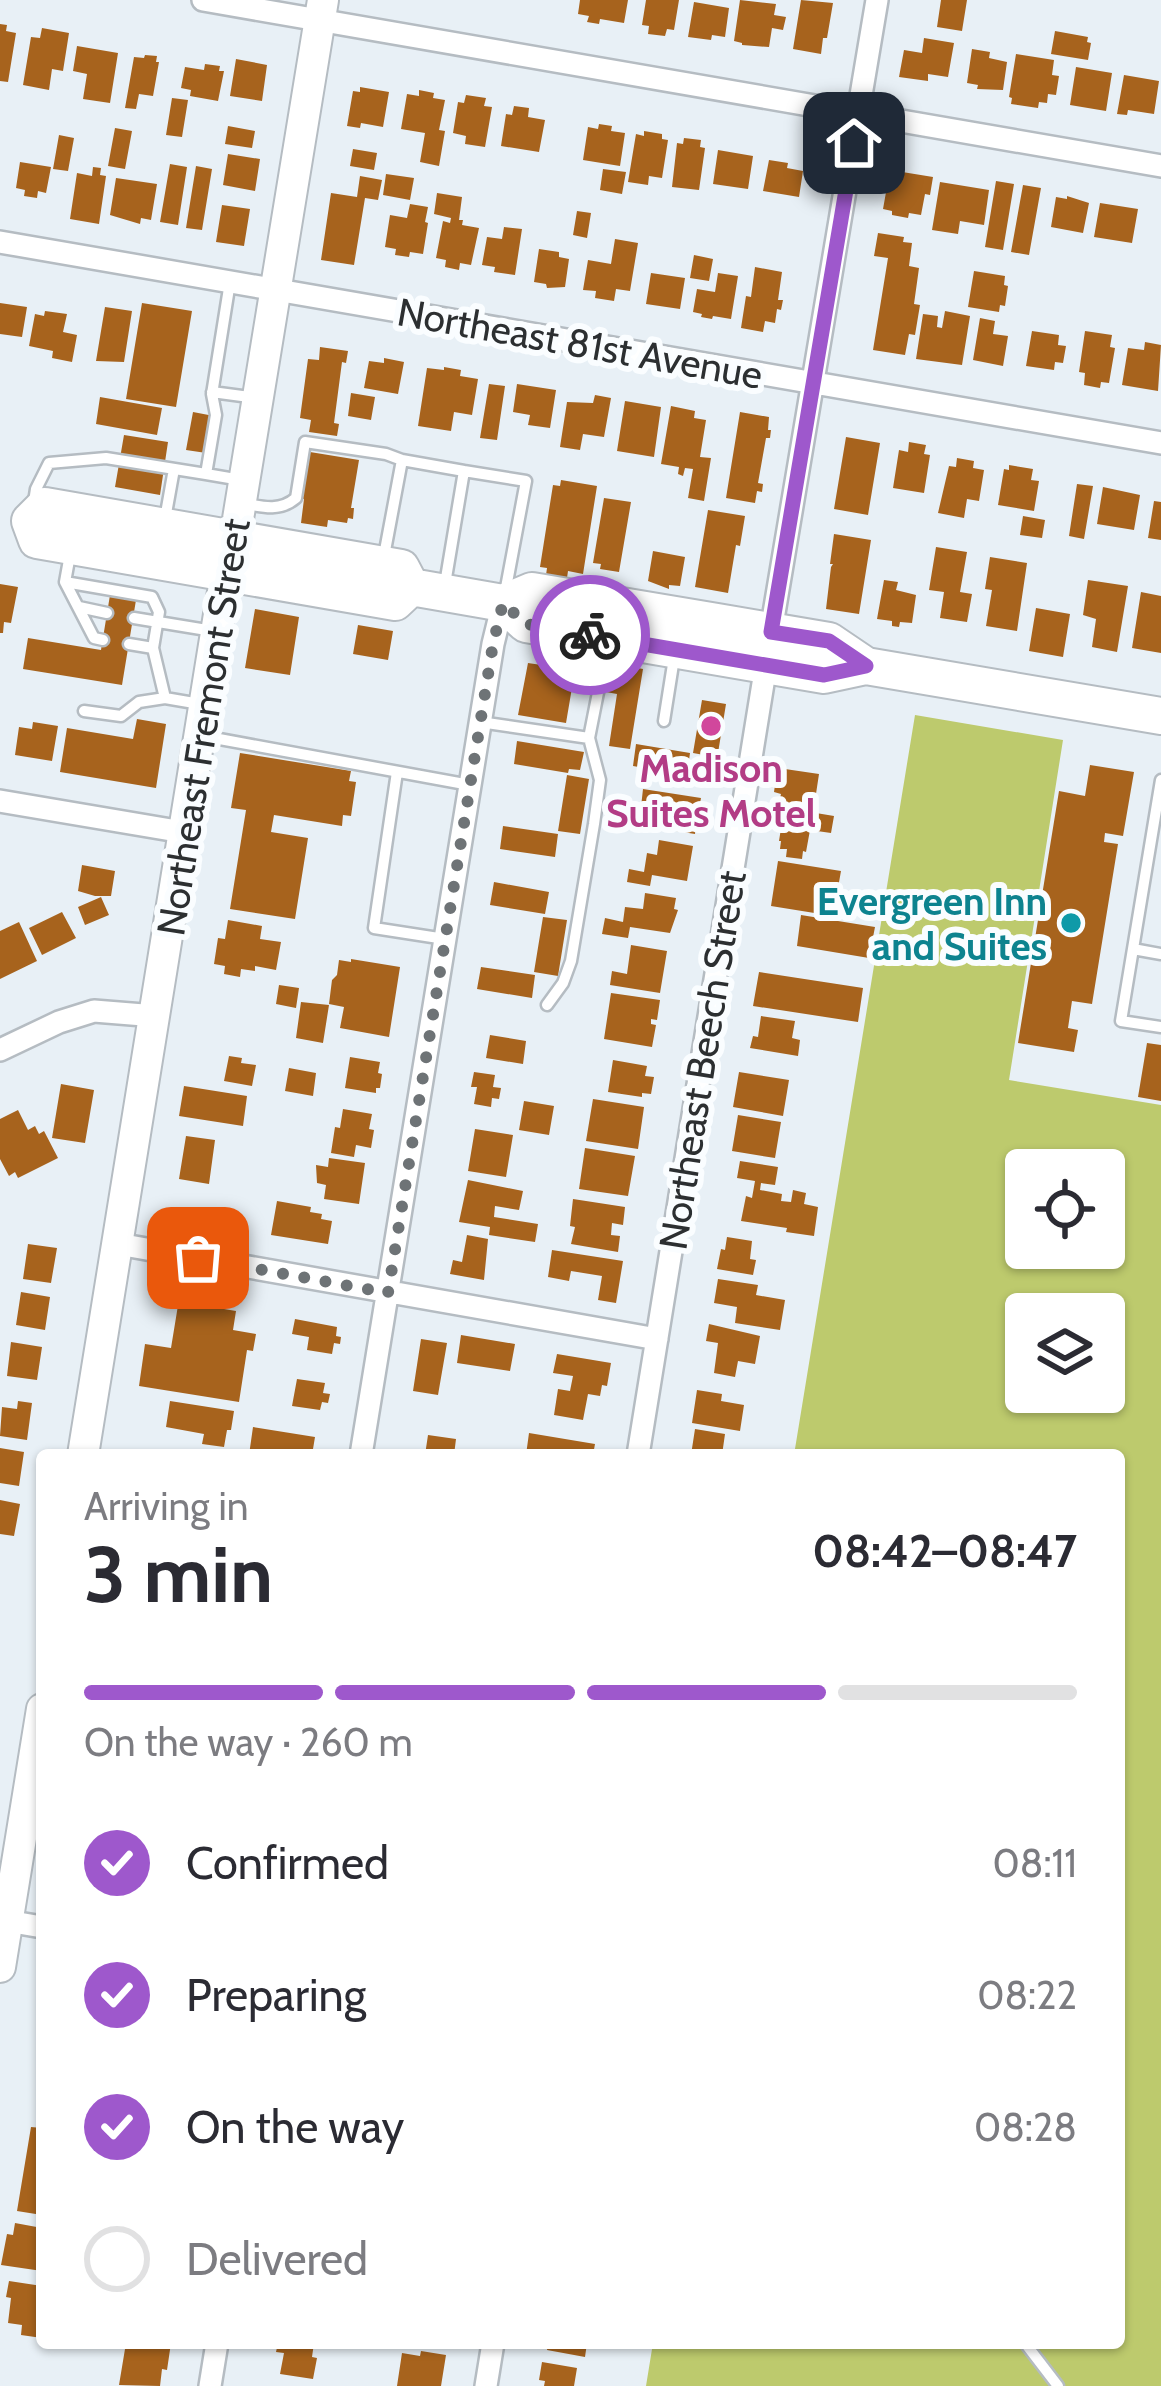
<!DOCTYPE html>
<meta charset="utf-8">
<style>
:root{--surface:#fff;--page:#f2f2f3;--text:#2b2b33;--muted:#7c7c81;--line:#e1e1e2;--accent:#9e58cc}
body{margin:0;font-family:Cabin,sans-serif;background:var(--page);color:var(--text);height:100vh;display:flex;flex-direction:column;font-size:45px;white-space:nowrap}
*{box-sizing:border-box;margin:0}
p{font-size:39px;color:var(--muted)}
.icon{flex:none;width:66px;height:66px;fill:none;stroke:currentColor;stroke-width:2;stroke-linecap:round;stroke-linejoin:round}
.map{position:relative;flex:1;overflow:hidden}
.sheet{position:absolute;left:36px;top:1449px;width:1089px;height:900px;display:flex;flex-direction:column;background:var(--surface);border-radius:12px;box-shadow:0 3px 9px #0004}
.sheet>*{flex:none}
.fabs{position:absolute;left:1005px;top:1149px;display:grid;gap:24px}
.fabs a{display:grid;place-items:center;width:120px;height:120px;border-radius:12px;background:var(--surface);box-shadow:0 3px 9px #0004;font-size:60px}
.pin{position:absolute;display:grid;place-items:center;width:102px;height:102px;color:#fff;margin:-51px;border-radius:24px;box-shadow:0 6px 18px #0006}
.courier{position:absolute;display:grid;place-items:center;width:120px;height:120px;margin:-60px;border:9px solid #9e58cc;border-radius:50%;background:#fff;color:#222;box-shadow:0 3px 15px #0007}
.head em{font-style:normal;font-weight:700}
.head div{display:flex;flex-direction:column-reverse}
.head{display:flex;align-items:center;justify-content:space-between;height:204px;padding:0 48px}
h1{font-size:78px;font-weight:700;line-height:90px}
.bar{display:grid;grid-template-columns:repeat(4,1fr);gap:18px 12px;align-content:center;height:144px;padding:0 48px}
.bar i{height:15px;border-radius:9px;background:var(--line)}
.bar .selected{background:var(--accent)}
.bar p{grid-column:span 4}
ol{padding:0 48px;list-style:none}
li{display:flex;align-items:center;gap:36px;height:132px}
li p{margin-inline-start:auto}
li .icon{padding:12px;border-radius:50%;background:var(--accent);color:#fff;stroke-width:4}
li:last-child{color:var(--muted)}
li i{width:66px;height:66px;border:6px solid var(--line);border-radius:50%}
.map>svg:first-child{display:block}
.forest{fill:#bdca6d;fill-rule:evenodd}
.building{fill:#a7631d}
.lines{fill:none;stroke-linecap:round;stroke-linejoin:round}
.lane-casing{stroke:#b5bcc2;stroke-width:15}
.street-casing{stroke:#b5bcc2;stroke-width:26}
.secondary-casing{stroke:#b5bcc2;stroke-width:34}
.primary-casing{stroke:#b5bcc2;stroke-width:40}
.lane{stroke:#fff;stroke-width:10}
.street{stroke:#fff;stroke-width:21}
.secondary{stroke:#fff;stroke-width:30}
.primary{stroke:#fff;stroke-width:36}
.done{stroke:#6e7376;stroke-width:12;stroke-dasharray:0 21.6}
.route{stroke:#9e58cc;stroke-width:15}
.hotel-dot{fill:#d1479c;stroke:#fafdff;stroke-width:4.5}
.culture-dot{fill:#0f9aa8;stroke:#fafdff;stroke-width:4.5}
.labels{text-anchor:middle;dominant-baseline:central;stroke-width:12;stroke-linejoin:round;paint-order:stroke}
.street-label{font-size:39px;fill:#2c2f31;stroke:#fafdff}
.hotel-label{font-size:39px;font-weight:bold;fill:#b23c85;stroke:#fafdff}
.culture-label{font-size:39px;font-weight:bold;fill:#0d838f;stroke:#fafdff;text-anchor:end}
</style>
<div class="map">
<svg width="1161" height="2386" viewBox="0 0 1161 2386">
<rect width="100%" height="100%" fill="#e8f0f6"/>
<path class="forest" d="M915 715 1063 740 1009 1080 1161 1105V2386H646L653 2343H1119V1455H794ZM1026 1170H1104V1248H1026ZM1026 1314H1104V1392H1026Z"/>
<path class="building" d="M580 0H628L624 23 600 19 599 24 587 22 589 16 578 14Z
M646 0H679L674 30 667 29 665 36 648 34 649 26 642 25Z
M740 0 776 4 774 15 786 17 783 30 772 28 769 47 742 45V43L734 41Z
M801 0 833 3 827 38H823L821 54 793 49Z
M941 0H967L962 31 937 27Z
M694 2 729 8 725 37 712 35 711 40 688 37Z
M0 24 7 25 6 31 16 33 8 82 0 81Z
M42 28 69 33 63 71 52 69 49 90 23 85 31 37 40 38Z
M1055 31 1088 37 1087 42 1091 43 1088 60 1051 54Z
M924 38 954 43 948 77 928 74V81L899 77 904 50 922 53Z
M77 46 118 53 110 103 83 99 87 74 73 71Z
M972 49 990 52 989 58 1007 62 1003 90 977 89 978 85 967 83Z
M1016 54 1054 60 1052 75 1059 76 1056 95 1048 94 1047 103 1039 102 1038 108 1011 104 1012 98 1009 97Z
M145 55 157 56 156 62H159L153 96 139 94 136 109 125 108 134 57 144 58Z
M236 59 267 65 262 101 230 96Z
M205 64 220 66 219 71H224L218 101 190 96 191 90 181 88 185 67 204 70Z
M1076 67 1112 73 1106 111 1070 105Z
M1124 75 1159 81 1154 114 1128 110 1127 115 1117 114Z
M360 87 389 92 383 127 361 123 360 128 347 126 353 91 360 92Z
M419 90 434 93 433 98 445 100 439 130 445 131 439 166 420 162 425 133 401 129 407 94 419 96Z
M466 95 486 98 484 106 492 107 485 147 465 144 466 136 453 133 458 102 464 103Z
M172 98 188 100 182 137 166 135Z
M514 106 529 108 528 117 545 120 539 152 501 146 506 114 512 115Z
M599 124 612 126 611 131 625 133 620 166 583 160 588 127 598 129Z
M228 126 255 131 252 148 225 144Z
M115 128 132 131 125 169 108 166Z
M644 131 662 134V139L668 140 662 178 649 176 648 185 628 182 636 134 644 136Z
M59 135 74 138 68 171 53 169Z
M684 138 701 140 700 147 705 148 699 190 672 187 677 143 683 144Z
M353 149 377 153 374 170 350 166Z
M718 150 753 156 748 189 713 184Z
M228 154 260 159 255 191 223 185Z
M769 160 788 163 787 168 803 171 799 197 763 191Z
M20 162 51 167 46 193 38 191 37 198 24 196 25 190 16 188Z
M170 164 187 167 178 225 160 222Z
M196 166 212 169 202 230 186 228Z
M93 167 101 168 100 175 106 176 99 224 70 219 77 173 92 176Z
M603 169 626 172 622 194 600 190Z
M890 170 933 177 930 195 925 194 921 215 909 213 908 218 892 215V211L883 209Z
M386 174 414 178 410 200 383 195Z
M360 176 382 180 378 200 365 198 354 265 321 260 331 193 357 197Z
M116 178 157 184 151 220 141 218 140 224 110 215Z
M996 181 1014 184 1003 250 985 247Z
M940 182 989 190 984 225 960 221 958 234 932 230Z
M1023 185 1041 188 1029 255 1011 252Z
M437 193 462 197 459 220H463L462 225 479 228 471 265 460 263 459 270 445 267 446 260 436 258 443 221 450 223 451 218 434 214Z
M1067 196 1089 203 1083 233 1051 227 1056 197 1067 199Z
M1100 203 1138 209 1132 243 1094 237Z
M410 204 428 207 425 222 428 223 423 254 410 252 409 257 395 255 396 249 385 247 390 215 407 218Z
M222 205 250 209 244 246 216 242Z
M577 211 591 213 587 238 573 235Z
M504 227 522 229 515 275 494 272 495 267 482 265 487 237 502 239Z
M878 233 904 237 903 242 912 243 909 266 919 268 914 304 920 305 915 335 909 334 905 355 873 350 888 258 874 256Z
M615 239 638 243 630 291 616 289 614 301 595 298 596 291 583 290 588 260 611 264Z
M539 249 559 252V257L569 259 565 287 547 288 546 284 534 282Z
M694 255 713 259 709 281 690 278Z
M755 267 782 272 778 300H783L781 310 777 309 775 323 765 321 763 332 741 328 746 296 751 297Z
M974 271 1005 276 1004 285 1008 286 1005 306 1000 305 999 312 968 307Z
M651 273 685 278 680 309 646 304Z
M718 273 738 276 731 319 713 316 712 319 701 317 702 314 693 312 697 289 715 292Z
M0 303 27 307 22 337 0 334Z
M142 303 192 311 176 407 126 399Z
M105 307 132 311 124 362 96 361Z
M45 311 67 314 63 332 77 335 72 362 52 358 53 351 29 346 35 314 44 316Z
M945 311 970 316 962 365 916 359 923 314 938 316 937 327 942 328Z
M980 318 995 321 993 334 1008 336 1003 366 973 360Z
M1032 331 1059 335 1058 345 1066 346 1063 363 1055 362 1054 370 1026 366Z
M1085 331 1112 335 1110 347 1115 348 1109 383 1101 382 1100 388 1084 385 1085 373 1079 372Z
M1145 342 1161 345 1158 391 1122 385 1128 348 1144 350Z
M320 347 348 351 346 363 342 362 334 423 339 424 337 436 309 432 311 420 300 418 308 359 319 360Z
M384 358 404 362 398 394 364 388 369 361 384 363Z
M444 367 461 370 460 376 478 379 472 415 454 412 451 431 418 426 427 368 444 370Z
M489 384 505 386 497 440 480 438Z
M517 384 556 390 550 428 528 425 530 415 513 412Z
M351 393 375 397 371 420 348 416Z
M595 395 611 398 604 437 583 434 580 450 560 447 567 402 593 403Z
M100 397 162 408 157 435 96 424Z
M625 401 661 407 654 457 617 451Z
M671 406 695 411 694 418 706 420 700 457 711 458 704 501 688 498 693 469 685 468 683 476 678 474 679 467 661 464Z
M193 412 219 417 213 454 186 450Z
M740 412 769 417 768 430H771L770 438H766L758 483 763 484 762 492 757 491 755 503 726 498Z
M124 435 168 442 160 495 115 487Z
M846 437 880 443 868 515 834 509Z
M909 442 926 445 924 454 930 455 924 493 893 488 899 450 908 452Z
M310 452 359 460 351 508H354L353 519 348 518 347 523 328 520 327 527 301 523 304 499 300 498Z
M957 458 974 461 973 468 984 470 979 501 967 499 964 518 938 513 949 466 956 467Z
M1009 465 1033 469 1031 480 1039 481 1034 511 998 505 1004 469 1009 470Z
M561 480 597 486 583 574 568 571 567 578 546 575 547 568 540 567 553 485 560 486Z
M1077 484 1093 486 1084 539 1069 536Z
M1103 487 1140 495 1134 530 1097 524Z
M604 498 631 502 619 572 600 569 601 564 593 563Z
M1154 501 1161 502V540L1148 538Z
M708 510 745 516 740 546 736 545 728 593 695 587Z
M1023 516 1045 520 1042 538 1020 535Z
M834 534 871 540 859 614 826 609 831 567 833 564H830Z
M936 547 967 552 960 592 972 594 967 622 940 618 944 592 929 590Z
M653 551 685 557 680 586 669 585V589L648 581Z
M990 557 1027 563 1017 631 986 626 992 590 985 589Z
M884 580 898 582 896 590 916 595 912 623 900 622 899 627 892 626V621L877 619Z
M1088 580 1128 586 1117 652 1092 647 1096 619 1083 615Z
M0 584 18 587 11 623 4 622 3 633H0Z
M1141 592 1161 596V653L1132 648Z
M110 595 136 600 122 685 23 669 28 638 101 650Z
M1036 608 1070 614 1063 657 1029 651Z
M255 609 299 617 290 675 245 668Z
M358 625 393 631 388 660 353 654Z
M528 663 575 670 566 723 518 715Z
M622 665 643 669 630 749 609 746 617 694 606 692 609 673 620 674Z
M702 700 726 704 718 753H715V757L693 753Z
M137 719 166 724 156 788 60 772 67 728 133 739Z
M33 722 58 726 52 761 15 755 19 727 32 729Z
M517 741 584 752 580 770 569 769 568 773 514 764Z
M636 744 690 753 687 775 664 771 663 774 656 773V770L633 766Z
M240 753 351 771 349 781 356 782 351 816 343 815 342 826 274 815 271 832 308 838 295 919 230 909 246 810 231 808Z
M1090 765 1134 772 1123 836 1105 833 1104 842 1118 844 1092 1004 1072 1001 1068 1028 1078 1030 1074 1052 1018 1043 1059 791 1085 796Z
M785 769 819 774 814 807 779 802 781 794 774 792 776 778 783 779Z
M567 775 589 779 580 834 558 831Z
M643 789 701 798 699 809 703 810 700 824 696 823 695 834 658 828 660 819 640 816Z
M798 810 834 816 831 833 810 830 806 852 803 851 802 859 786 857 787 849H780L781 841H779L782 822 796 824Z
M503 826 558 834 555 857 500 849Z
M659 840 693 846 687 881 652 875 650 886 627 882 629 869 644 872 647 853 657 855Z
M778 861 841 871 833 916 771 906Z
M82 865 115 871 111 896H95L78 891Z
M494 882 549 892 545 914 490 905Z
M645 893 676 898 674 909 678 910 670 933 630 927 628 938 602 934 605 918 623 922 625 907 643 909Z
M101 897 109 915 85 925 78 907Z
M62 912 76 938 42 955 29 928Z
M801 915 875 927 869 958 797 946Z
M543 917 567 920 558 976 534 972Z
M228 920 262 926 260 939 281 942 276 970 255 966V971L241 969 240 977 224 974 225 966 214 964 218 938 225 939Z
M19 922 37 961 0 979V931Z
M631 945 667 951 660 993 610 985 612 971 627 974Z
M351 959 400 967 389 1037 340 1028 344 1007 329 1004 332 980 337 975 339 960 351 962Z
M481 967 535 975 532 998 477 989Z
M759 972 863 988 858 1022 753 1006Z
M279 985 299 988 296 1008 276 1004Z
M611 993 660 1000 657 1020 651 1019V1024L656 1025 652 1047 604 1039Z
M301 1002 329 1005 323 1043 296 1038Z
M761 1016 795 1021 792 1038 800 1040 798 1056 750 1048 753 1036 758 1037Z
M490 1035 526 1041 523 1064 486 1058Z
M1147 1043 1161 1045V1101L1138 1097Z
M229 1056 242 1058 241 1063 256 1065 252 1086 224 1081Z
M350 1057 380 1062 378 1073 382 1074 380 1088H376V1093L345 1088Z
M613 1060 647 1066 645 1076 654 1077 651 1094 642 1093V1097L608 1092Z
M289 1068 316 1073 313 1096 285 1091Z
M474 1072 495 1075 493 1087 501 1088 499 1099 492 1098 491 1107 474 1104 477 1087H471Z
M739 1072 789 1080 783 1116 733 1107Z
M61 1084 94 1090 85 1143 52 1138Z
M184 1086 247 1096 243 1126 179 1116Z
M593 1099 644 1107 638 1149 586 1141Z
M524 1101 554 1106 549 1135 519 1130Z
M343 1109 372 1114 369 1129 374 1130 371 1148 356 1145 354 1157 331 1153 335 1127 340 1128Z
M18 1110 28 1130 35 1126 39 1134 44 1131 58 1158 18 1178 15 1172 9 1176 0 1159V1119Z
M738 1115 781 1122 775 1158 732 1151Z
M475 1129 513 1135 506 1177 468 1171Z
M186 1136 215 1140 209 1184 179 1179Z
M585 1148 635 1156 628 1196 579 1189Z
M329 1158 365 1163 359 1204 324 1199 326 1185 317 1183 316 1165 328 1167Z
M740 1161 778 1167 775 1185 761 1183 760 1190 782 1194 781 1201 791 1202 793 1190 806 1193 804 1204 818 1207 814 1236 786 1232 787 1228 741 1221 746 1196 752 1198 755 1181 737 1178Z
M468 1180 523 1191 519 1210 495 1206 494 1217 538 1224 535 1242 489 1235 490 1227 459 1222Z
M573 1199 625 1207 623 1225 612 1223 611 1235 620 1236 618 1252 571 1244 575 1227 570 1226Z
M277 1201 311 1207 310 1212 322 1214 321 1219 332 1221 328 1244 271 1235Z
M467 1235 488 1239 484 1280 450 1274 453 1260 462 1262Z
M727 1237 752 1241 750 1259 756 1260 753 1275 717 1269 721 1249 725 1250Z
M28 1244 57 1248 51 1283 23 1279Z
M552 1250 623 1261 616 1303 598 1300 602 1276 571 1271 569 1281 548 1277Z
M718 1279 758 1285 756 1295 785 1300 780 1330 735 1323 737 1307 714 1303Z
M181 1287 226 1295 224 1309 236 1311 233 1330 256 1334 253 1351 247 1350 239 1402 139 1386 145 1344 171 1348Z
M21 1292 50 1297 45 1330 16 1325Z
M295 1319 337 1327 336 1336 341 1337 340 1344 334 1343 332 1354 307 1350 309 1337 292 1334Z
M709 1324 760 1336 755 1364 738 1361 735 1377 714 1373 718 1343 706 1341Z
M461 1335 515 1344 510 1371 457 1363Z
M421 1339 447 1343 438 1395 413 1391Z
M11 1342 42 1347 37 1380 7 1376Z
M557 1354 611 1363 607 1386 602 1385 600 1396 588 1394 583 1420 554 1415 558 1389 570 1391 573 1376 553 1373Z
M297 1379 325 1383 323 1393 330 1394 328 1403 322 1402 320 1410 292 1406Z
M697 1390 722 1394 721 1401 744 1405 740 1431 692 1423Z
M18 1401 32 1403 27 1440 0 1436 2 1407 17 1409Z
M170 1401 234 1411 231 1430H227L224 1447 202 1444 204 1434 166 1427Z
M253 1427 315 1437 312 1455H249Z
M695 1429 725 1434 722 1455H691Z
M529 1433 595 1444 593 1455H526Z
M428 1435 456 1439 454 1455H425Z
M0 1448 24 1452 19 1486 0 1483Z
M0 1500 20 1504 14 1536 0 1534Z
M31 2127 42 2128V2215L17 2211Z
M15 2223 42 2228V2271L1 2265 7 2234 13 2235Z
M9 2281 42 2286V2338L21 2335 22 2325 8 2323 11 2298 6 2297Z
M126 2343H171L167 2370 162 2369 160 2386 119 2385Z
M278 2343H314L312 2357 317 2358 313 2379 280 2374 284 2353 276 2352Z
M548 2343H587L585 2357 547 2350Z
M421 2351 446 2355 441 2386H397L402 2353 420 2356Z
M542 2362 577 2368 574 2386H544L545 2381 539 2380Z"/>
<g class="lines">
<defs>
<path id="lane" d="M230 282 212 394 216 415 206 474 241 480
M212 392 257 398
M464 471 526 481 505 593
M34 502 36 489 49 463 106 458 206 474
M242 503C262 507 280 512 296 498L305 442 386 454 402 460
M165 519 174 469
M71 549 65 582 94 638 103 640
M384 556 402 460 464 471 445 584
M65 582 152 597 159 612 153 648 129 644
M79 607 107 613
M134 618 213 631
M153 648 165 698 200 704
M84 711 121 716 139 702 165 698
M664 721 674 658
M480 722 589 738
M203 736 470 785
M397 772 374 928 445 939
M1161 780 1121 1021 1161 1027
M1133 949 1161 954
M547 1005 563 983 571 961 594 824 600 780 589 738 607 647
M1025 2343 1058 2386"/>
<path id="street" d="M203 0 1161 166
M0 242 1161 443
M771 631 877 0
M0 801 183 832
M0 1050 59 1022 94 1011 156 1016
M118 1244 657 1339
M361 1455 493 644 503 603
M638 1455 766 665
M7 1921 42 1927
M210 2386 217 2343
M486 2386 493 2343"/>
<path id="secondary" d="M83 1455 221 602 238 519 323 0
M0 1967 42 1709"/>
<path id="primary" d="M30 521 45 506 401 568 411 587
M30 521 37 540 395 602 411 587
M411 587 503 603 526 624 824 675 866 666 1161 716
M503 603 532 591 717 622 829 641 866 666"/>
</defs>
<use href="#lane" class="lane-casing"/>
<use href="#street" class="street-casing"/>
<use href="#secondary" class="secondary-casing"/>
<use href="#primary" class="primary-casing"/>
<use href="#lane" class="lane"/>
<use href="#street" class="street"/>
<use href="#secondary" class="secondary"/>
<use href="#primary" class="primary"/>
</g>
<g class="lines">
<path class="done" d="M198 1258 388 1293 493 644 503 603 526 624 590 635"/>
<path class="route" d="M590 635 824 675 866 666 829 641 771 632 854 143"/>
</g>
<circle class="hotel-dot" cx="711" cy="726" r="12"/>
<circle class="culture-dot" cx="1071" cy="923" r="12"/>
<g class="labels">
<g class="street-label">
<text transform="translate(580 343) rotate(10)">Northeast 81st Avenue</text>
<text transform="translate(203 727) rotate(-81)">Northeast Fremont Street</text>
<text transform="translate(702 1060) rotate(-81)">Northeast Beech Street</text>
</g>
<g class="hotel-label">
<text x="711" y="768">Madison<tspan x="711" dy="45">Suites Motel</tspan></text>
</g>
<g class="culture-label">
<text x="1047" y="901">Evergreen Inn<tspan x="1047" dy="45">and Suites</tspan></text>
</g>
</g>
</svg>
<div class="fabs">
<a><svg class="icon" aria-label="locate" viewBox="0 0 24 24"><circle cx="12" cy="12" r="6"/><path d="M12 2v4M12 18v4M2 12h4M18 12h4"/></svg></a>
<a><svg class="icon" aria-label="layers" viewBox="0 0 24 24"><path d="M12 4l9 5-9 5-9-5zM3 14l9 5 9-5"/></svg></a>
</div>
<div class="pin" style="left:198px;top:1258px;background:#ea580c"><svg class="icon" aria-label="bag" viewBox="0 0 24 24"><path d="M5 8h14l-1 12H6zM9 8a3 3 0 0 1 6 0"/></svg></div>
<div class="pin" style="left:854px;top:143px;background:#1f2937"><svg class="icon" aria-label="home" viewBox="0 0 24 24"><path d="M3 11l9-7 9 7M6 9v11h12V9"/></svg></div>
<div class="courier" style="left:590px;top:635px"><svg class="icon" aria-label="bike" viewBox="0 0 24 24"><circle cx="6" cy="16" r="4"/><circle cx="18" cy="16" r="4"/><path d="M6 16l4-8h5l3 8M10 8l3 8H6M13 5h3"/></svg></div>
<section class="sheet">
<div class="head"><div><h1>3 min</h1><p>Arriving in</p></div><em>08:42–08:47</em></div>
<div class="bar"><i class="selected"></i><i class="selected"></i><i class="selected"></i><i></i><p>On the way · 260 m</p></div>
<ol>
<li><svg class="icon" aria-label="check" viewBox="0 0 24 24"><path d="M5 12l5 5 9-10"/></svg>Confirmed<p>08:11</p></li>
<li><svg class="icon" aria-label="check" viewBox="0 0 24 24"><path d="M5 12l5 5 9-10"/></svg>Preparing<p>08:22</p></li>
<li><svg class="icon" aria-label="check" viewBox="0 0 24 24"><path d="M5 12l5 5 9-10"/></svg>On the way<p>08:28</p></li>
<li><i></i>Delivered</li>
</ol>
</section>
</div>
